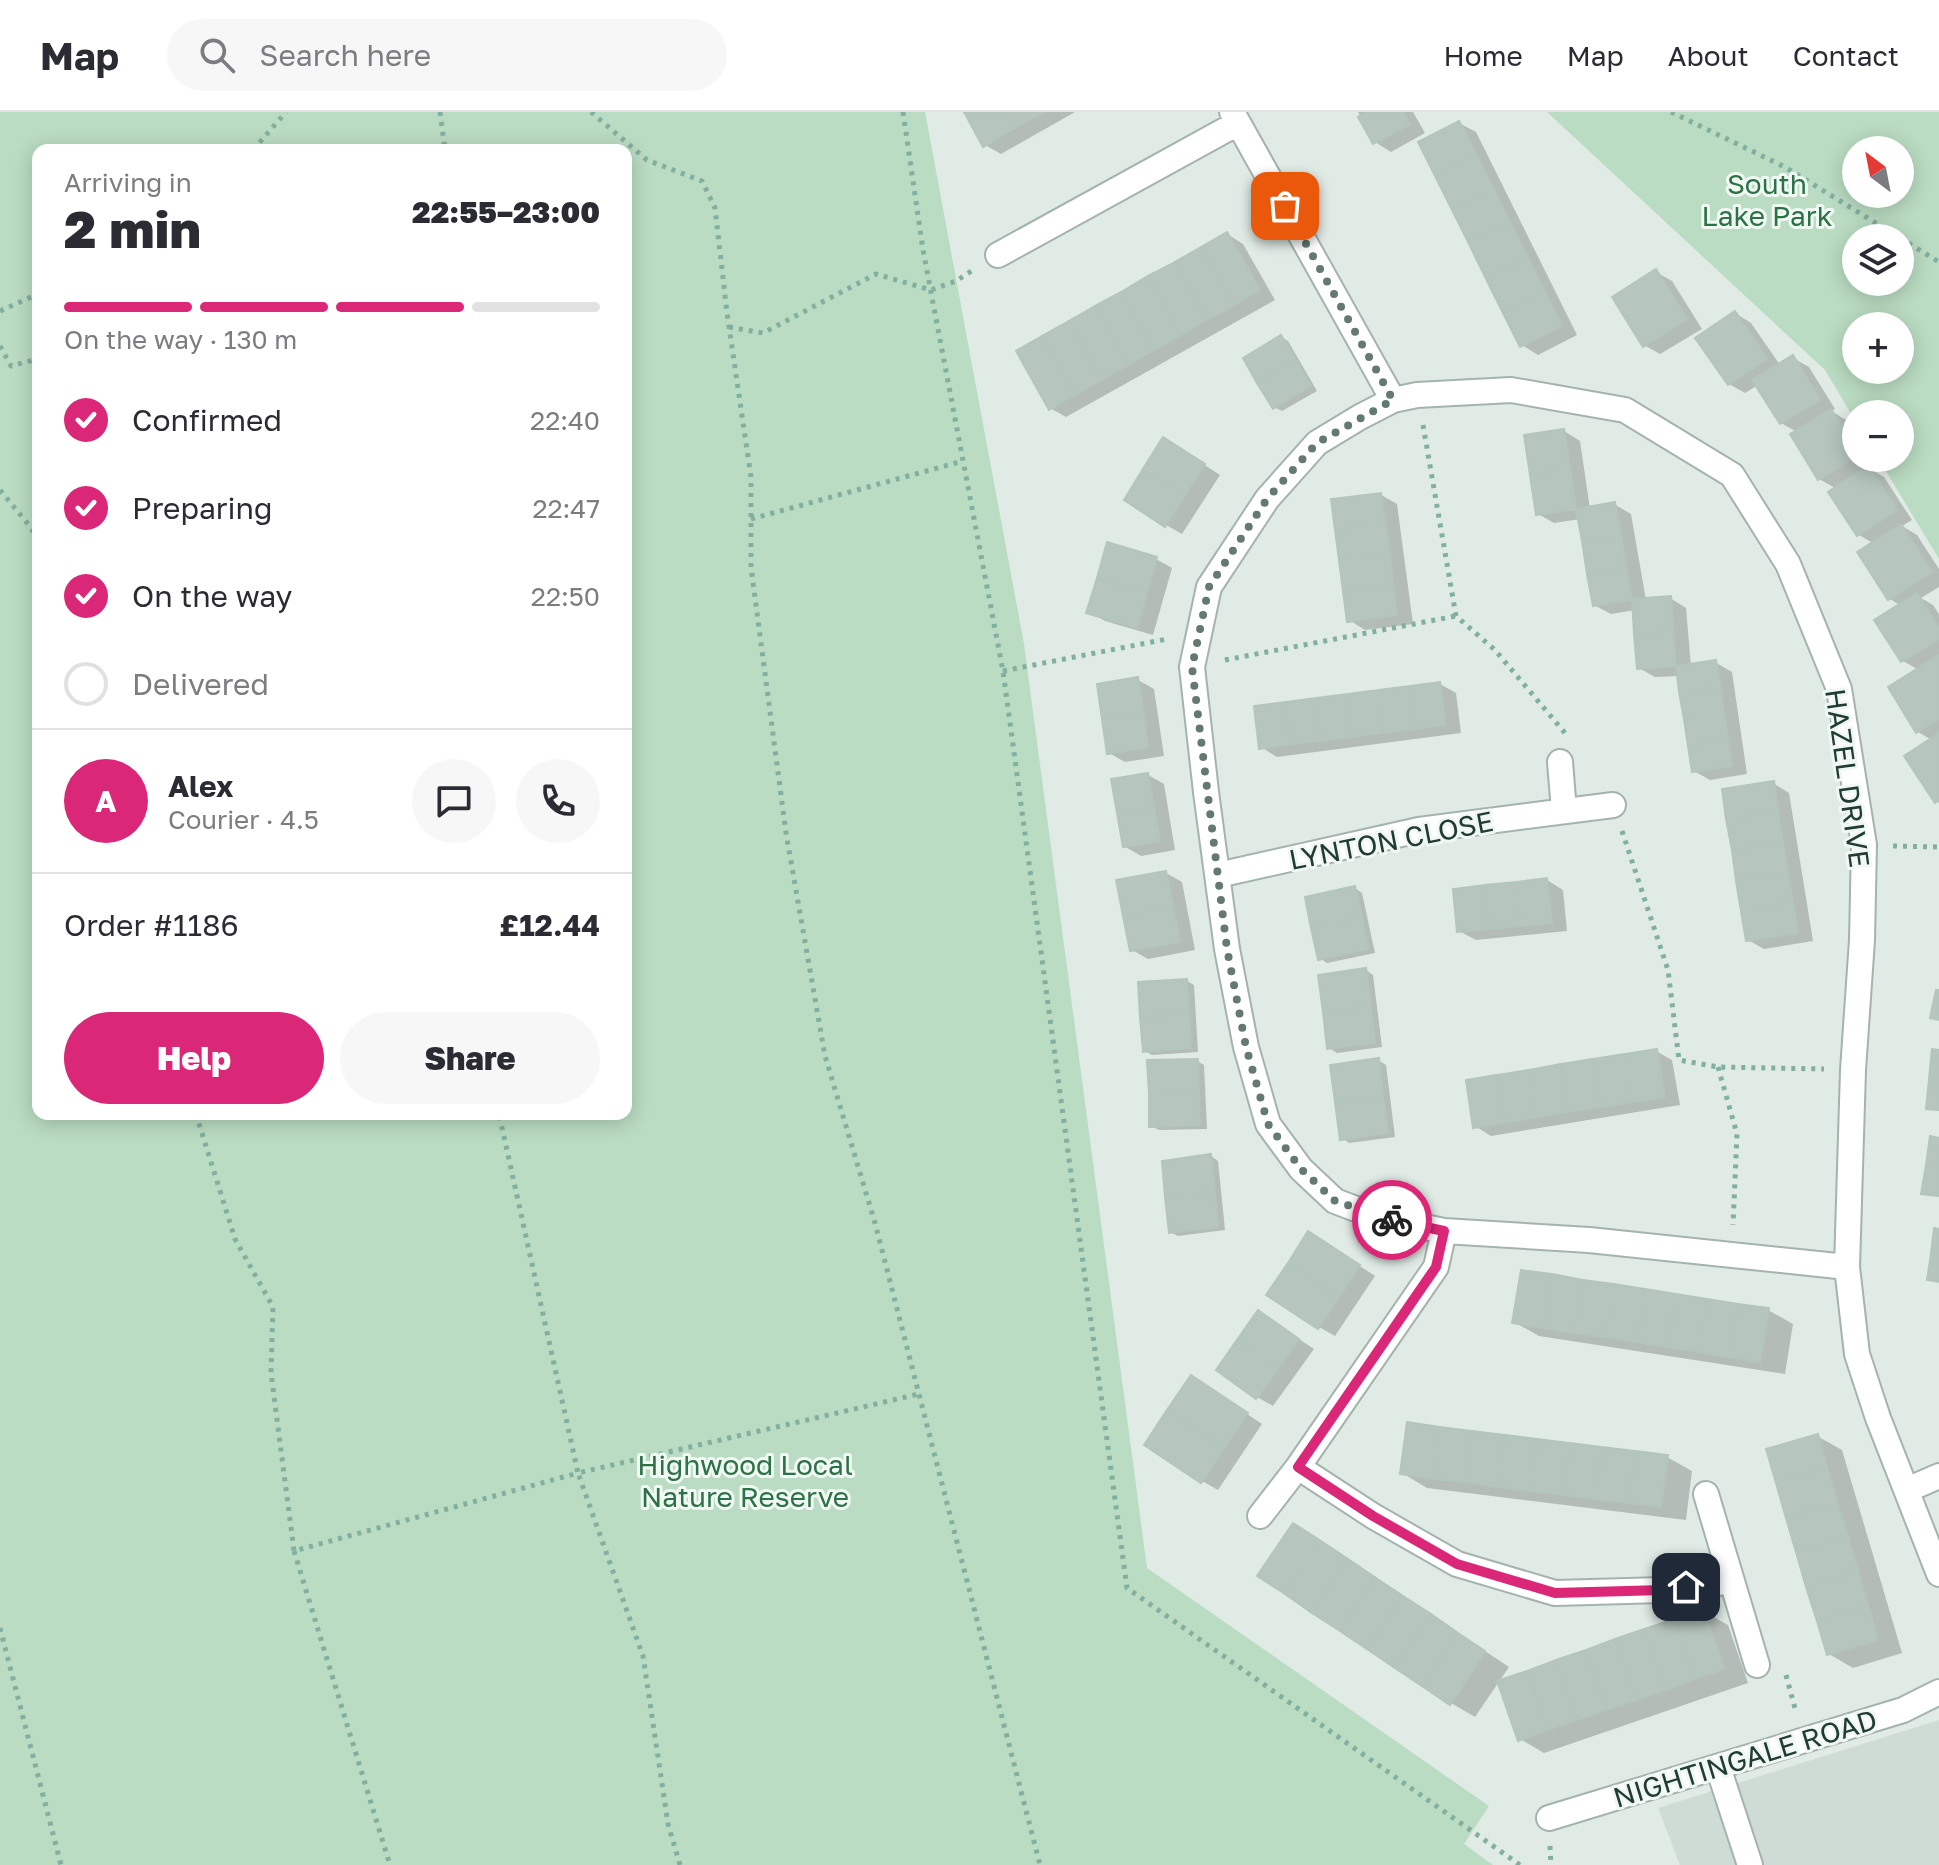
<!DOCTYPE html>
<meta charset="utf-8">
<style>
:root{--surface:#fff;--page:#f7f7f7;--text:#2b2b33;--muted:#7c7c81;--line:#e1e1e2;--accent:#db2777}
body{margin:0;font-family:"Golos Text",sans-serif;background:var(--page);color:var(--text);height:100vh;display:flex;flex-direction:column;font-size:30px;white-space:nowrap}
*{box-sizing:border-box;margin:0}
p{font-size:26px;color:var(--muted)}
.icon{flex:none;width:44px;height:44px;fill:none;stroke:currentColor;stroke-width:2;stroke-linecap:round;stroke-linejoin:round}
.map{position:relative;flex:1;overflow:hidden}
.panel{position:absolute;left:32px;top:32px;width:600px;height:976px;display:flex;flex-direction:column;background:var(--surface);border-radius:16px;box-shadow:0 4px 20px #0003}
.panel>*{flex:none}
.needle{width:52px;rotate:328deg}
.tools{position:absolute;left:1842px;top:24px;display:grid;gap:16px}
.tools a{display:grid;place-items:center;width:72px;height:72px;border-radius:50%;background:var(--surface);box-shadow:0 4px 20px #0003;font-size:40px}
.pin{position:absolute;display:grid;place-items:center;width:68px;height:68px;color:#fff;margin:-34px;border-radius:16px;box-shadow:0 4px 12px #0006}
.courier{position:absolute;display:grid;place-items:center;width:80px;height:80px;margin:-40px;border:6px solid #db2777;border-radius:50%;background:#fff;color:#222;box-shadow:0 2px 10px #0007}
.headline em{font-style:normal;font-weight:800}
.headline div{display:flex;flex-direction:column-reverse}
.headline{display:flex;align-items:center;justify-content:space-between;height:136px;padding:0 32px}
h1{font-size:52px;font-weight:800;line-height:60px}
.bar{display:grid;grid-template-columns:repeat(4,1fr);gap:12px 8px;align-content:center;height:96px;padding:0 32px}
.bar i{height:10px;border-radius:6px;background:var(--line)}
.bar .on{background:var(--accent)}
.bar p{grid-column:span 4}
.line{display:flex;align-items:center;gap:20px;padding:0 32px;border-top:2px solid var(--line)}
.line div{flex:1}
.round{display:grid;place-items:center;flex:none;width:84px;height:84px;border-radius:42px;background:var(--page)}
ol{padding:0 32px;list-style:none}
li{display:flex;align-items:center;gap:24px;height:88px}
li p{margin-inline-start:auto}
li .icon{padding:8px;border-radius:50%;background:var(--accent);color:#fff;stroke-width:4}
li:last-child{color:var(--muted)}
li i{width:44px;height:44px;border:4px solid var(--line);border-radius:50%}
.primary-button{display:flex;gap:16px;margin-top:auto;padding:16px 32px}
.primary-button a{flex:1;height:92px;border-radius:48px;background:var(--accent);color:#fff;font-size:32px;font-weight:800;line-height:92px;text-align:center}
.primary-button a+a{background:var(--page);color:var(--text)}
header{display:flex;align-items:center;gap:48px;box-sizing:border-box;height:112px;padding:0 40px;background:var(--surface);border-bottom:2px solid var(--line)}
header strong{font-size:38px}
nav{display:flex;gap:44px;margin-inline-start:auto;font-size:28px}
.search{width:560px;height:72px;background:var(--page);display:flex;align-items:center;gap:20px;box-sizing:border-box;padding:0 28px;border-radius:44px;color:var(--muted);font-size:30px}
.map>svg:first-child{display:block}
.built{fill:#cfdbd5}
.green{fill:#badcc2;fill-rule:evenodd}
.shadow{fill:#0003}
.building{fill:#b6c6bf;stroke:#b3c5bd;stroke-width:2}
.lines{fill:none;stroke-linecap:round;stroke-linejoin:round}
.minor-casing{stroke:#a4b3ad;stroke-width:28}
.path{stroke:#81afa0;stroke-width:5;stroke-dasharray:4 6;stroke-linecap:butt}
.minor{stroke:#fff;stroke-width:24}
.done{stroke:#647972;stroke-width:8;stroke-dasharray:0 14.4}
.route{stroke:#db2777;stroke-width:10}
.labels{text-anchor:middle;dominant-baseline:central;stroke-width:6;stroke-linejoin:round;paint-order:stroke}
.park-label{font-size:28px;fill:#2c7246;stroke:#f1f8f4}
.street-label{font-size:28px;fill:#213c34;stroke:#f1f8f4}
</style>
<header>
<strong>Map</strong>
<div class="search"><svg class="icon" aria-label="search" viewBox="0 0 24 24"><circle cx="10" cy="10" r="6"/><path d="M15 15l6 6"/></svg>Search here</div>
<nav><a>Home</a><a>Map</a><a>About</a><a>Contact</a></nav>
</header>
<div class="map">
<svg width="1939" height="1753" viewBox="0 0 1939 1753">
<rect width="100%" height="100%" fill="#e1ebe6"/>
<path class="built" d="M1939 1608V1753H1680L1658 1696Z"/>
<path class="green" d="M0 0H925L1024 532 1147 1456 1489 1694 1464 1732 1493 1753H0ZM38 38H626V1002H38Z
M1547 0H1939V447L1878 346H1900V302H1856V310L1825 258ZM1856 38H1900V82H1856ZM1856 126H1900V170H1856ZM1900 214V258H1856V214Z"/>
<path class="shadow" d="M966 0H1075L1001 42 985 33Z
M1358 0H1413L1425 21 1391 40 1375 30Z
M1459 11 1476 20 1577 223 1538 243 1522 233Z
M1227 122 1243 132 1275 188 1066 305 1050 296Z
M1656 160 1672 169 1702 217 1660 242 1644 233Z
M1735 201 1751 211 1780 253 1793 246 1809 255 1835 297 1831 299 1848 309 1856 322V346H1871L1874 352 1868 356 1884 365 1912 408 1902 414 1917 423 1939 457V475L1921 486 1933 493 1939 502V691L1936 689 1932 628 1918 620 1919 558 1903 549 1901 494 1890 487 1873 431 1859 423 1831 380 1837 377 1819 367 1797 320 1781 311 1758 273 1745 281 1729 272Z
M1281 225 1288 229 1317 279 1282 299 1274 295Z
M1564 319 1580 329 1590 397 1614 392 1631 402 1646 488 1670 486 1686 496 1691 554 1715 550 1732 560 1747 662 1710 668 1694 659 1679 564 1655 565 1639 556 1635 498 1611 502 1594 493 1580 407 1554 411 1538 402Z
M1180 337 1220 363 1182 422 1166 413Z
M1381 383 1397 392 1413 512 1365 518 1349 508Z
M1156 447 1172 456 1153 523 1105 509 1089 500Z
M1138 568 1154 577 1164 644 1125 650 1109 641Z
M1440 572 1456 581 1461 621 1277 645 1261 635Z
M1148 663 1164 672 1175 738 1141 744 1124 734Z
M1773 671 1789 681 1813 829 1764 837 1748 828Z
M1166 761 1182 770 1195 838 1148 847 1132 838Z
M1547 768 1563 778 1567 819 1476 828 1459 819Z
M1355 776 1362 781 1375 841 1327 851 1320 846Z
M1366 858 1373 863 1382 935 1337 941 1329 936Z
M1187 869 1194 873 1198 940 1152 943 1145 939Z
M1656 939 1672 948 1680 993 1491 1024 1475 1014Z
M1378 948 1386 953 1395 1025 1349 1031 1342 1026Z
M1197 949 1204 953 1207 1017 1159 1018 1151 1014Z
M1211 1044 1218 1049 1225 1118 1178 1124 1170 1120Z
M1325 1131 1375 1164 1335 1224 1319 1215Z
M1768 1198 1793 1212 1785 1262 1539 1224 1514 1210Z
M1259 1200 1314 1237 1273 1294 1257 1285Z
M1207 1275 1262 1312 1218 1378 1202 1369Z
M1817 1324 1842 1338 1902 1541 1853 1556 1829 1542Z
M1667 1345 1692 1359 1686 1408 1427 1376 1402 1361Z
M1318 1428 1509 1555 1475 1605 1451 1591Z
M1703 1499 1728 1513 1748 1571 1544 1641 1520 1627Z"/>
<path class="building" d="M964 0H1005L1015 16 983 35Z
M1005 0H1043L1015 16Z
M1367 0H1403L1410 12 1373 32 1358 5Z
M1459 9 1477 43 1435 64 1418 30Z
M1477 43 1494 77 1452 98 1435 64Z
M1494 77 1511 111 1469 132 1452 98Z
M1511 111 1528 145 1486 167 1469 132Z
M1227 120 1260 178 1234 193 1201 135Z
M1201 135 1234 193 1207 208 1175 150Z
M1528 145 1545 179 1503 201 1486 167Z
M1175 150 1207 208 1181 223 1148 164Z
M1656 157 1687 207 1643 235 1612 185Z
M1148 164 1181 223 1154 238 1121 180Z
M1545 179 1562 214 1520 235 1503 201Z
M1121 180 1154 238 1128 253 1095 194Z
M1095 194 1128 253 1101 268 1069 209Z
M1735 199 1767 247 1728 273 1695 226Z
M1069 209 1101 268 1075 283 1042 224Z
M1281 223 1296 248 1257 271 1243 246Z
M1042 224 1075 283 1049 298 1016 239Z
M1793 243 1820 288 1780 312 1752 268Z
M1296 248 1311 274 1273 297 1257 271Z
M1831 297 1856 337V344L1818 368 1790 322Z
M1564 317 1570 357 1530 363 1524 323Z
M1163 325 1205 352 1185 383 1143 357Z
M1868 353 1897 398 1857 424 1828 380Z
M1143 357 1185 383 1165 415 1124 388Z
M1570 357 1576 397 1536 403 1530 363Z
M1381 381 1385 411 1335 418 1331 387Z
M1615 390 1621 423 1582 429 1576 397Z
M1385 411 1390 442 1339 448 1335 418Z
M1901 412 1932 460 1888 488 1857 440Z
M1621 423 1626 455 1587 462 1582 429Z
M1107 430 1157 445 1147 481 1097 466Z
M1390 442 1393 473 1343 479 1339 448Z
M1626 455 1632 487 1593 494 1587 462Z
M1097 466 1147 481 1137 516 1086 501Z
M1393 473 1397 503 1347 510 1343 479Z
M1917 481 1939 516V527L1901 550 1874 508Z
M1671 484 1673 519 1634 522 1632 487Z
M1673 519 1676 554 1637 557 1634 522Z
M1939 543V607L1916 621 1888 575Z
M1716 548 1720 575 1679 580 1676 554Z
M1138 565 1143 600 1102 607 1097 572Z
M1440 570 1445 613 1414 617 1409 574Z
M1409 574 1414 617 1383 621 1378 578Z
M1720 575 1724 601 1684 607 1679 580Z
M1378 578 1383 621 1352 625 1347 582Z
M1347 582 1352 625 1321 629 1316 586Z
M1316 586 1321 629 1290 632 1285 590Z
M1285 590 1290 632 1259 637 1254 594Z
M1143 600 1148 635 1107 642 1102 607Z
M1724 601 1728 627 1688 634 1684 607Z
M1939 621V688L1935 691 1904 644Z
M1728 627 1732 654 1692 660 1688 634Z
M1148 661 1154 695 1117 701 1111 667Z
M1774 669 1778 699 1726 707 1722 677Z
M1154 695 1160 729 1123 735 1117 701Z
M1778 699 1783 730 1732 738 1726 707Z
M1783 730 1788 760 1736 769 1732 738Z
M1166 759 1173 794 1123 804 1116 768Z
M1788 760 1793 790 1741 799 1736 769Z
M1547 766 1552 811 1521 814 1516 770Z
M1516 770 1521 814 1489 817 1485 773Z
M1485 773 1489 817 1457 820 1453 777Z
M1355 774 1362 805 1311 816 1305 785Z
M1793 790 1798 821 1746 829 1741 799Z
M1173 794 1180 830 1130 839 1123 804Z
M1362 805 1368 837 1318 848 1311 816Z
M1366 856 1371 894 1323 900 1318 863Z
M1187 867 1189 902 1140 905 1138 870Z
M1936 878H1939V908L1930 906Z
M1371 894 1375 931 1327 937 1323 900Z
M1189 902 1191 936 1143 940 1140 905Z
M1657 937 1665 985 1633 990 1625 942Z
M1932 937 1939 938V968L1929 967Z
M1625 942 1633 990 1601 995 1593 947Z
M1379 946 1383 984 1335 990 1330 953Z
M1198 947 1199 980 1149 982 1147 948Z
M1593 947 1601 995 1568 1000 1561 952Z
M1561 952 1568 1000 1537 1005 1529 958Z
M1529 958 1537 1005 1505 1011 1497 963Z
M1497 963 1505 1011 1473 1016 1466 968Z
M1929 967 1939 968V998L1926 997Z
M1199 980 1200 1013 1149 1015V982Z
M1383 984 1388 1021 1340 1028 1335 990Z
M1930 1024 1939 1026V1055L1926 1053Z
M1211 1042 1215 1079 1165 1085 1162 1049Z
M1926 1053 1939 1055V1084L1921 1082Z
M1215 1079 1218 1115 1169 1121 1165 1085Z
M1934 1116 1939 1117V1143L1931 1142Z
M1308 1119 1360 1153 1339 1185 1288 1151Z
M1931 1142 1939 1143V1170L1927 1168Z
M1288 1151 1339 1185 1318 1217 1266 1183Z
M1521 1158 1552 1162 1543 1216 1512 1211Z
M1552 1162 1583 1168 1574 1221 1543 1216Z
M1583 1168 1614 1172 1605 1225 1574 1221Z
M1614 1172 1645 1177 1637 1230 1605 1225Z
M1645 1177 1676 1182 1668 1235 1637 1230Z
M1676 1182 1707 1187 1699 1240 1668 1235Z
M1707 1187 1738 1192 1729 1245 1699 1240Z
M1738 1192 1769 1196 1760 1250 1729 1245Z
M1258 1198 1299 1227 1278 1257 1237 1228Z
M1237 1228 1278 1257 1256 1287 1216 1258Z
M1191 1263 1248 1301 1224 1336 1167 1298Z
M1167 1298 1224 1336 1201 1371 1144 1333Z
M1407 1310 1440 1315 1433 1367 1400 1362Z
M1440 1315 1472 1319 1465 1370 1433 1367Z
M1472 1319 1505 1323 1498 1375 1465 1370Z
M1818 1322 1827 1356 1776 1371 1766 1337Z
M1505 1323 1537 1327 1531 1379 1498 1375Z
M1537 1327 1570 1331 1563 1383 1531 1379Z
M1570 1331 1602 1335 1596 1387 1563 1383Z
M1602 1335 1635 1339 1629 1391 1596 1387Z
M1635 1339 1668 1343 1661 1395 1629 1391Z
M1827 1356 1837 1390 1786 1406 1776 1371Z
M1837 1390 1848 1425 1796 1440 1786 1406Z
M1293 1411 1321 1429 1285 1482 1257 1464Z
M1848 1425 1858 1459 1806 1475 1796 1440Z
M1321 1429 1348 1447 1312 1501 1285 1482Z
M1348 1447 1376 1466 1340 1519 1312 1501Z
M1858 1459 1868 1493 1817 1509 1806 1475Z
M1376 1466 1403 1484 1367 1537 1340 1519Z
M1403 1484 1431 1502 1395 1556 1367 1537Z
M1868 1493 1878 1528 1827 1543 1817 1509Z
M1704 1497 1724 1557 1695 1567 1674 1507Z
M1431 1502 1458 1521 1422 1574 1395 1556Z
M1674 1507 1695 1567 1666 1578 1644 1517Z
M1644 1517 1666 1578 1636 1588 1615 1527Z
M1458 1521 1485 1539 1450 1593 1422 1574Z
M1615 1527 1636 1588 1606 1598 1586 1538Z
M1586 1538 1606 1598 1577 1608 1556 1548Z
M1556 1548 1577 1608 1548 1618 1527 1559Z
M1527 1559 1548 1618 1518 1629 1497 1569Z"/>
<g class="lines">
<defs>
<path id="minor" d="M1232 0 1393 288
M998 143 1238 11
M1560 650 1564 699
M1218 763 1419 718 1613 693
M1847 1155 1589 1128 1444 1119 1377 1105 1335 1089 1301 1057 1268 1012 1246 935 1227 837 1206 680 1192 555 1209 475 1267 387 1317 331 1360 305 1393 288 1417 283 1511 278 1625 298 1732 363 1788 452 1839 577 1864 733 1862 828 1853 958 1847 1155 1857 1242 1878 1306 1939 1462
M1298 1355 1373 1404 1457 1452 1555 1481 1663 1478 1732 1469
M1907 1378 1939 1364
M1706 1382 1757 1553
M1260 1404 1298 1355 1436 1155 1444 1119
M1718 1655 1750 1753
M1549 1706 1903 1598 1939 1580"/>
</defs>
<use href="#minor" class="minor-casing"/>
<path class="path" d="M440 0 444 31 448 38
M591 0 647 48 702 69 715 96 727 201 751 365V455L786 721 825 944 875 1111 1040 1753
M903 0 923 138 1003 559 1127 1476 1520 1753
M1671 0 1785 55 1900 126
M253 38 286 0
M1900 126 1939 150
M0 199 38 182
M729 215 763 221 876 162 931 178 956 169 973 158
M0 234 11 254 38 247
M1423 313 1456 504 1495 538 1565 621
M0 378 32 417 38 437
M751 407 963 349
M1225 548 1456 504
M1003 559 1167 527
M1622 719 1668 858 1679 948 1718 955 1824 957
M1893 734 1939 735
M1718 955 1737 1022 1733 1113
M196 1002 235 1127 273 1195 271 1261 294 1439 578 1361 499 1002
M294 1439 390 1753
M0 1516 61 1753
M1786 1563 1796 1600
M1550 1734 1551 1753
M680 1753 668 1712 643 1544 578 1361 919 1282"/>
<use href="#minor" class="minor"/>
</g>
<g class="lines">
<path class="done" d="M1285 94 1393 288 1317 331 1267 387 1209 475 1192 555 1227 837 1246 935 1268 1012 1301 1057 1335 1089 1392 1108"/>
<path class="route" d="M1392 1108 1444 1119 1436 1155 1298 1355 1373 1404 1457 1452 1555 1481 1663 1478 1686 1475"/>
</g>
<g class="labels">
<g class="park-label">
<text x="1767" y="71">South<tspan x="1767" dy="32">Lake Park</tspan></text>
<text x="745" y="1352">Highwood Local<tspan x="745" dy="32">Nature Reserve</tspan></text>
</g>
<g class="street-label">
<text transform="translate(1848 666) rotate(82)">HAZEL DRIVE</text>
<text transform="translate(1391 728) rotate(-11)">LYNTON CLOSE</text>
<text transform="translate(1745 1646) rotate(-17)">NIGHTINGALE ROAD</text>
</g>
</g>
</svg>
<div class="tools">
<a><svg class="needle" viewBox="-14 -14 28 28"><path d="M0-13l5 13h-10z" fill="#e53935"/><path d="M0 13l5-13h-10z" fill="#7c7c81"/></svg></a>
<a><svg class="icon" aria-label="layers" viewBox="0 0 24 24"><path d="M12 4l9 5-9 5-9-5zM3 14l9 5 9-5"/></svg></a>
<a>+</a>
<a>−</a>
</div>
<div class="pin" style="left:1285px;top:94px;background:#ea580c"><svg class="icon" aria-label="bag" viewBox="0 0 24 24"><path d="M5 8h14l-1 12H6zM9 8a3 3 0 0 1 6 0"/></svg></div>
<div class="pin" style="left:1686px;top:1475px;background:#1f2937"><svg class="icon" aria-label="home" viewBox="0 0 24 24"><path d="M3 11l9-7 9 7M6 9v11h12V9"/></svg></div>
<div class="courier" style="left:1392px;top:1108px"><svg class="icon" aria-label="bike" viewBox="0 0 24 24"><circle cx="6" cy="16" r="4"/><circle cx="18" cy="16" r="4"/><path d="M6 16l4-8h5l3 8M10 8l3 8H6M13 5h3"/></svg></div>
<section class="panel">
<div class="headline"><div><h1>2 min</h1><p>Arriving in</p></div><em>22:55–23:00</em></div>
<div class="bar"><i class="on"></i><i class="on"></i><i class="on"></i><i></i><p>On the way · 130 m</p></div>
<ol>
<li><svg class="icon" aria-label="check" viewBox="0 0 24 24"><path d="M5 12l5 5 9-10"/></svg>Confirmed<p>22:40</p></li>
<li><svg class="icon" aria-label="check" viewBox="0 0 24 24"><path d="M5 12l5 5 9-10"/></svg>Preparing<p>22:47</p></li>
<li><svg class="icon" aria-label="check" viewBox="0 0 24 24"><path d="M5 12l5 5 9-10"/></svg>On the way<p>22:50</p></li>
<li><i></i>Delivered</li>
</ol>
<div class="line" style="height:144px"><b class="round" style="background:var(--accent);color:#fff">A</b><div><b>Alex</b><p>Courier · 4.5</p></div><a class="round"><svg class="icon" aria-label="chat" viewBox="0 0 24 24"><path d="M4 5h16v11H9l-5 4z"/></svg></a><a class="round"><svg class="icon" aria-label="phone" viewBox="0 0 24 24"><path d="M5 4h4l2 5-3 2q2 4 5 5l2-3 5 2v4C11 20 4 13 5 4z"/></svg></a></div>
<div class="line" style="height:104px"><div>Order #1186</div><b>£12.44</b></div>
<div class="primary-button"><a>Help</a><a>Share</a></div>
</section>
</div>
